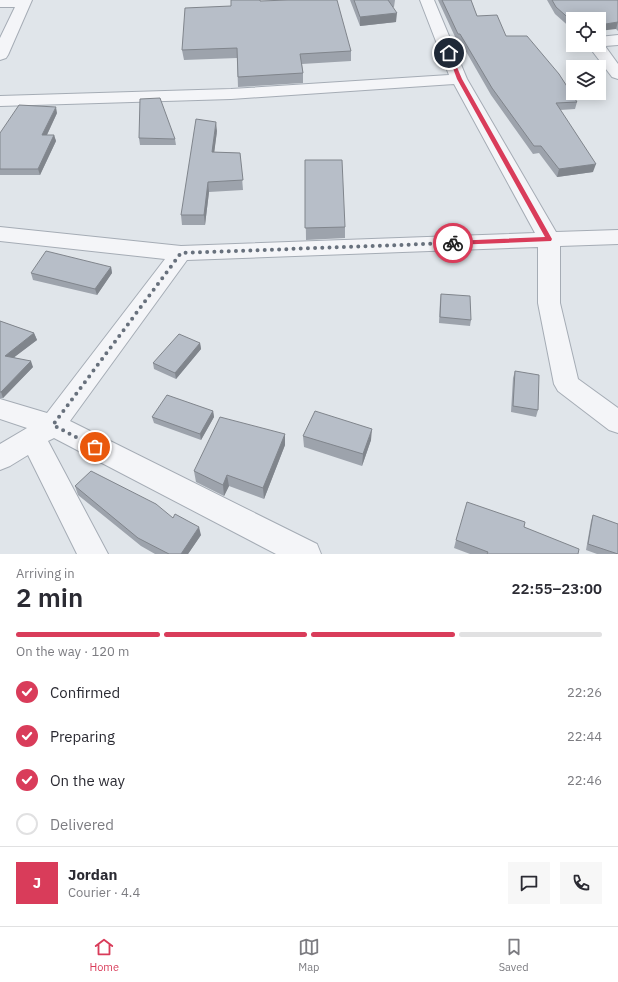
<!DOCTYPE html>
<meta charset="utf-8">
<style>
:root{--surface:#fff;--page:#f7f7f7;--text:#2b2b33;--muted:#7c7c81;--line:#e1e1e2;--accent:#d93c5a}
body{margin:0;font-family:"IBM Plex Sans",sans-serif;background:var(--page);color:var(--text);height:100vh;display:flex;flex-direction:column;font-size:15px;white-space:nowrap}
*{box-sizing:border-box;margin:0}
p{font-size:13px;color:var(--muted)}
.icon{flex:none;width:22px;height:22px;fill:none;stroke:currentColor;stroke-width:2;stroke-linecap:round;stroke-linejoin:round}
.map{position:relative;height:554px;overflow:hidden}
.drawer{display:flex;flex-direction:column;background:var(--surface);flex:1}
.drawer>*{flex:none}
.fabs{position:absolute;left:566px;top:12px;display:grid;gap:8px}
.fabs a{display:grid;place-items:center;width:40px;height:40px;border-radius:0px;background:var(--surface);box-shadow:0 2px 10px #0003;font-size:20px}
.pin{position:absolute;display:grid;place-items:center;width:34px;height:34px;color:#fff;margin:-17px;border:2px solid #fff;border-radius:50%;box-shadow:0 1px 4px #0007}
.courier{position:absolute;display:grid;place-items:center;width:40px;height:40px;margin:-20px;border:3px solid #d93c5a;border-radius:50%;background:#fff;color:#222;box-shadow:0 1px 5px #0007}
.summary em{font-style:normal;font-weight:600}
.summary div{display:flex;flex-direction:column-reverse}
.summary{display:flex;align-items:center;justify-content:space-between;height:68px;padding:0 16px}
h1{font-size:26px;font-weight:600;line-height:30px}
.bar{display:grid;grid-template-columns:repeat(4,1fr);gap:6px 4px;align-content:center;height:48px;padding:0 16px}
.bar i{height:5px;border-radius:3px;background:var(--line)}
.bar .current{background:var(--accent)}
.bar p{grid-column:span 4}
.line{display:flex;align-items:center;gap:10px;padding:0 16px;border-top:1px solid var(--line)}
.line div{flex:1}
.round{display:grid;place-items:center;flex:none;width:42px;height:42px;border-radius:0px;background:var(--page)}
ol{padding:0 16px;list-style:none}
li{display:flex;align-items:center;gap:12px;height:44px}
li p{margin-inline-start:auto}
li .icon{padding:4px;border-radius:50%;background:var(--accent);color:#fff;stroke-width:4}
li:last-child{color:var(--muted)}
li i{width:22px;height:22px;border:2px solid var(--line);border-radius:50%}
.tab-bar{display:flex;justify-content:space-around;align-items:center;height:56px;border-top:1px solid var(--line);background:var(--surface);font-size:11px;color:var(--muted)}
.tab-bar a{display:grid;justify-items:center;gap:2px}
.tab-bar .current{color:var(--accent)}
.map>svg:first-child{display:block}
.lines{fill:none;stroke-linecap:round;stroke-linejoin:round}
.street-casing{stroke:#a5acb5;stroke-width:2}
.street{fill:#f4f5f8;fill-rule:evenodd}
.wall{fill:#9da3ac}
.shaded-wall{fill:#80858c}
.building{fill:#b7bec8;stroke:#80858c}
.route{fill:#d93c5a}
.done{stroke:#68717d;stroke-width:4;stroke-dasharray:0 7.2}
</style>
<div class="map">
<svg width="618" height="554" viewBox="0 0 618 554">
<rect width="100%" height="100%" fill="#e0e5ea"/>
<g class="lines">
<defs>
<path id="street" d="M0 0H32L8 55 6 58 0 60V38L15 7H0Z
M420 0H434L467 79 556 232 618 230V244L560 246V303L578 379 618 408V433L609 430 558 391 554 384 538 303V247L187 260 70 421 317 544 321 554H276L54 438 48 441 108 554H77L28 455 10 466 0 470V444L27 428 0 419V399L47 413 165 259 0 241V227L181 246 535 233 454 84 231 99 0 106V96L231 89 449 75Z
M618 35V45L605 46 618 64V79L612 77 593 52 589 45H599V37Z"/>
</defs>
<use href="#street" class="street-casing"/>
<use href="#street" class="street"/>
</g>
<path class="wall" d="M350 0H395L394 7H393L396 22 360 26Z
M438 0H471L477 16 506 36 577 102 575 109 560 110 593 172 557 177 539 153 533 154 491 95 460 41H457Z
M547 0H618V31L616 29 573 19V30L555 14Z
M260 1 351 51V61L302 64 303 73V83L238 87 237 58 184 60 182 50 231 6Z
M57 113 47 135H54L56 141 40 175H0V133Z
M217 131 214 152 240 153 243 190 209 192 205 225H182L181 215Z
M139 138 175 139 176 145H140Z
M305 160 345 227V238L306 240Z
M111 267 112 273 97 295 33 280 31 273Z
M441 294 471 320 470 326 439 323 440 300Z
M0 321 34 333 37 340 14 357 33 367 3 398H0Z
M200 343 201 349 176 379 154 369 153 363Z
M515 371 538 410 536 417 511 412 513 378Z
M213 411 214 417 201 440 154 423 152 417Z
M285 434V445L264 499 229 486 224 496 196 482 194 471Z
M303 436 371 440 362 466 304 447Z
M75 486 201 535 188 554H155L141 546 78 495Z
M593 515 618 554H597L586 550 591 521Z
M524 527 578 554H470L454 548 456 540Z"/>
<path class="shaded-wall" d="M397 13 396 22 360 26V17Z
M618 22 616 29 599 31V25Z
M56 107 57 113 44 141 42 135Z
M216 122 217 131 213 162 212 152Z
M54 135 56 141 40 175 38 169Z
M596 164 593 172 557 177 559 169Z
M208 182 209 192 205 225 204 215Z
M111 267 112 273 97 295 95 289Z
M34 333 37 340 8 362 5 356Z
M200 343 201 349 176 379 175 373Z
M31 361 33 367 3 398 1 392Z
M213 411 214 417 201 440 200 434Z
M372 429 371 440 362 466 363 454Z
M285 434V445L264 499 263 488Z
M227 475 229 486 224 496 223 485Z
M199 527 201 535 188 554H181Z"/>
<path class="building" d="M231 0H260V1L288 0H337L351 51 300 54 303 73 238 77 237 48 182 50 185 8 231 6Z
M354 0H388L397 13 360 17Z
M442 0H471L477 16 497 15 506 36H527L559 74 577 102 556 103 596 164 559 169 541 146H534L492 88 460 34H458Z
M552 0H618V22L599 25V19H573V22L556 7Z
M160 98 175 139 139 138 140 99Z
M19 105 56 107 42 135H54L38 169H0V133Z
M196 119 216 122 212 152 240 153 243 180 208 182 204 215H181Z
M305 160H342L345 227 305 228Z
M46 251 111 267 95 289 31 273Z
M441 294 470 296 471 320 440 317Z
M0 321 34 333 5 356 31 361 1 392H0Z
M179 334 200 343 175 373 153 363Z
M515 371 539 375 538 410 513 406Z
M167 395 213 411 200 434 152 417Z
M315 411 372 429 363 454 303 436Z
M220 417 285 434 263 488 227 475 223 485 194 471Z
M91 471 156 504 173 518 175 514 199 527 181 554H169L138 538 75 486Z
M467 502 525 522 524 527 579 549 578 554H487L488 552 456 540Z
M593 515 618 524V554L588 544Z"/>
<path class="route" d="M447 52 451 53 462 79 552 239 551 241 453 245 450 243 453 241 545 237 457 79Z"/>
<g class="lines">
<path class="done" d="M95 447 53 425 181 253 453 243"/>
</g>
</svg>
<div class="fabs">
<a><svg class="icon" aria-label="locate" viewBox="0 0 24 24"><circle cx="12" cy="12" r="6"/><path d="M12 2v4M12 18v4M2 12h4M18 12h4"/></svg></a>
<a><svg class="icon" aria-label="layers" viewBox="0 0 24 24"><path d="M12 4l9 5-9 5-9-5zM3 14l9 5 9-5"/></svg></a>
</div>
<div class="pin" style="left:95px;top:447px;background:#ea580c"><svg class="icon" aria-label="bag" viewBox="0 0 24 24"><path d="M5 8h14l-1 12H6zM9 8a3 3 0 0 1 6 0"/></svg></div>
<div class="pin" style="left:449px;top:53px;background:#1f2937"><svg class="icon" aria-label="home" viewBox="0 0 24 24"><path d="M3 11l9-7 9 7M6 9v11h12V9"/></svg></div>
<div class="courier" style="left:453px;top:243px"><svg class="icon" aria-label="bike" viewBox="0 0 24 24"><circle cx="6" cy="16" r="4"/><circle cx="18" cy="16" r="4"/><path d="M6 16l4-8h5l3 8M10 8l3 8H6M13 5h3"/></svg></div>
</div>
<section class="drawer">
<div class="summary"><div><h1>2 min</h1><p>Arriving in</p></div><em>22:55–23:00</em></div>
<div class="bar"><i class="current"></i><i class="current"></i><i class="current"></i><i></i><p>On the way · 120 m</p></div>
<ol>
<li><svg class="icon" aria-label="check" viewBox="0 0 24 24"><path d="M5 12l5 5 9-10"/></svg>Confirmed<p>22:26</p></li>
<li><svg class="icon" aria-label="check" viewBox="0 0 24 24"><path d="M5 12l5 5 9-10"/></svg>Preparing<p>22:44</p></li>
<li><svg class="icon" aria-label="check" viewBox="0 0 24 24"><path d="M5 12l5 5 9-10"/></svg>On the way<p>22:46</p></li>
<li><i></i>Delivered</li>
</ol>
<div class="line" style="height:72px"><b class="round" style="background:var(--accent);color:#fff">J</b><div><b>Jordan</b><p>Courier · 4.4</p></div><a class="round"><svg class="icon" aria-label="chat" viewBox="0 0 24 24"><path d="M4 5h16v11H9l-5 4z"/></svg></a><a class="round"><svg class="icon" aria-label="phone" viewBox="0 0 24 24"><path d="M5 4h4l2 5-3 2q2 4 5 5l2-3 5 2v4C11 20 4 13 5 4z"/></svg></a></div>
</section>
<nav class="tab-bar">
<a class="current"><svg class="icon" aria-label="home" viewBox="0 0 24 24"><path d="M3 11l9-7 9 7M6 9v11h12V9"/></svg>Home</a>
<a><svg class="icon" aria-label="map" viewBox="0 0 24 24"><path d="M3 6l6-2 6 2 6-2v14l-6 2-6-2-6 2zM9 4v14M15 6v14"/></svg>Map</a>
<a><svg class="icon" aria-label="saved" viewBox="0 0 24 24"><path d="M7 4h10v16l-5-4-5 4z"/></svg>Saved</a>
</nav>
